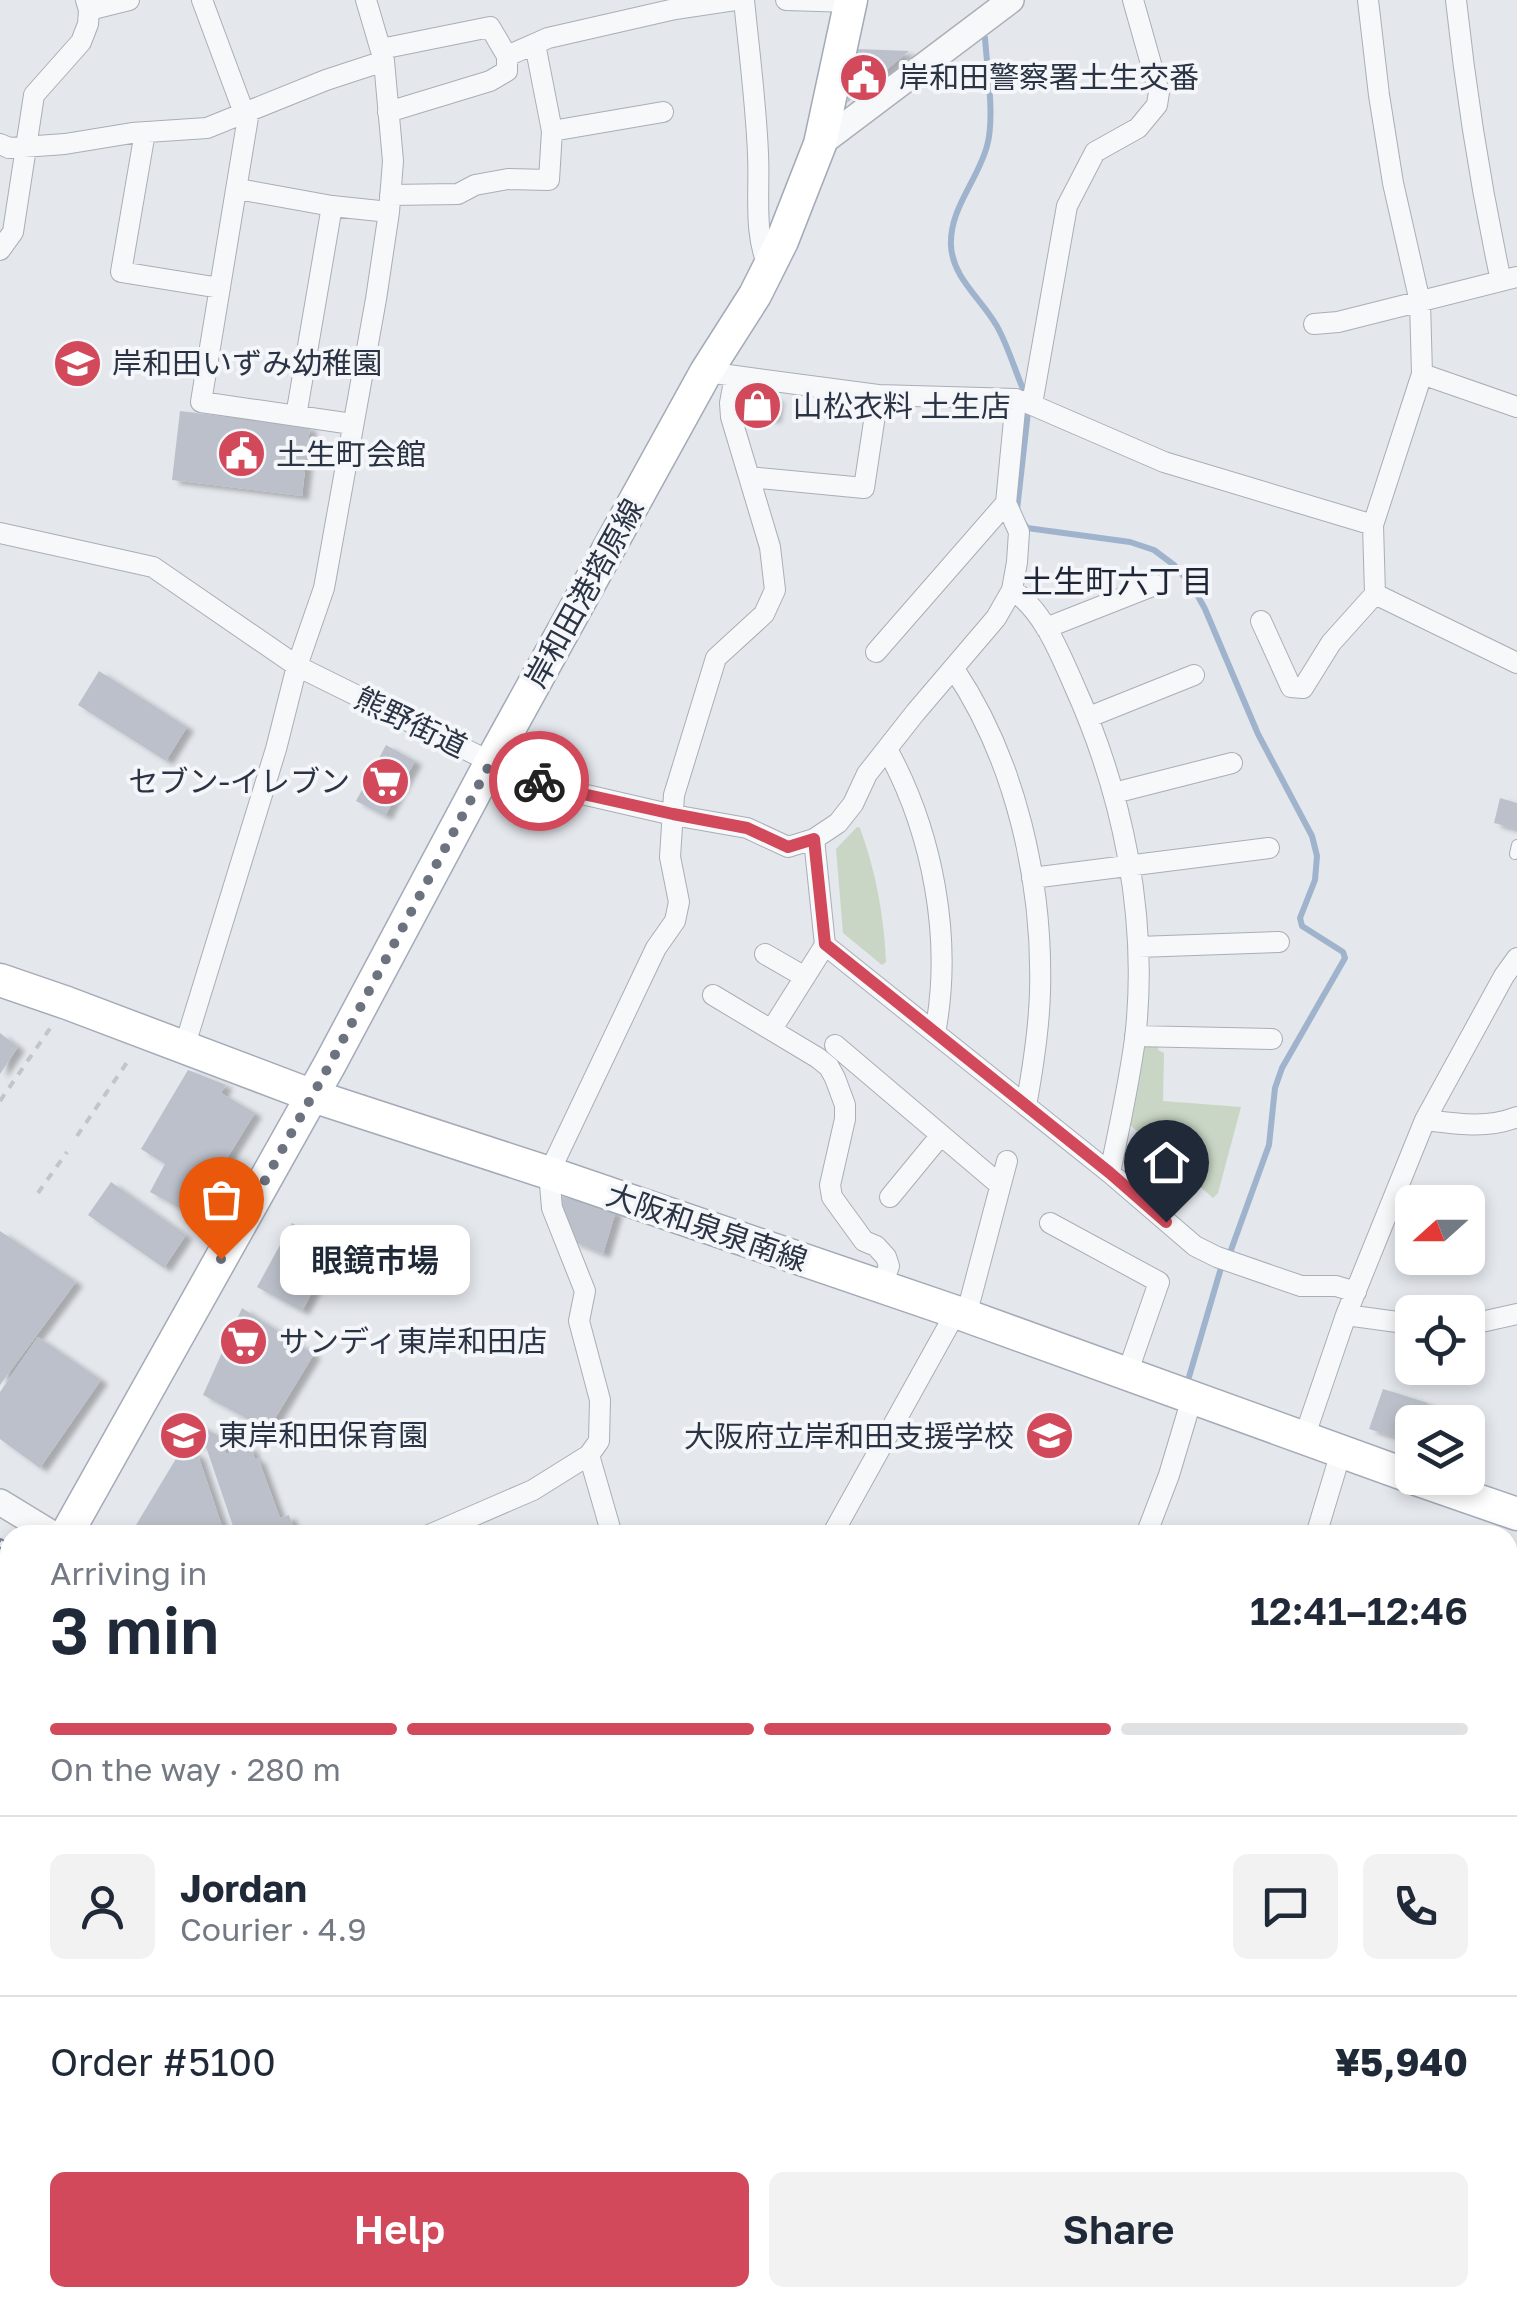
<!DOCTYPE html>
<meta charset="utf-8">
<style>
:root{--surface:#fff;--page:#f2f2f3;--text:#1f2937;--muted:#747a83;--line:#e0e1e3;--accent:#d1495b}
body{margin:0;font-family:"Golos Text","Noto Sans JP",sans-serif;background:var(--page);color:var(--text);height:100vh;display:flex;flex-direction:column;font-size:38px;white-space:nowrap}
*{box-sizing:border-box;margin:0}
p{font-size:32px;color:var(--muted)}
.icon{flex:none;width:55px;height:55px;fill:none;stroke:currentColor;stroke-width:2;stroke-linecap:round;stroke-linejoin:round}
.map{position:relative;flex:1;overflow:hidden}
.drawer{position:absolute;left:0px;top:1525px;width:1518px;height:782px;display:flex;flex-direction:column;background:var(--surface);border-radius:30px 30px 0 0;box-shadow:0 5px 15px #0003}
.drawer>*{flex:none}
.needle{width:65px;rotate:249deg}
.controls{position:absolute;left:1395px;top:1185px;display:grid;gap:20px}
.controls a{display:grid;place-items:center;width:90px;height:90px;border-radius:15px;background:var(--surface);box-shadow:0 5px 15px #0003;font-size:50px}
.pin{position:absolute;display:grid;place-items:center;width:85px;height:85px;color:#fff;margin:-102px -42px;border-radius:50% 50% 50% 0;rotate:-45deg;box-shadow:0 0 10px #0007}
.pin .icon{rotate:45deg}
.courier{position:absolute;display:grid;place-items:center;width:100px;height:100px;margin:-50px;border:8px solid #d1495b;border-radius:50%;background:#fff;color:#222;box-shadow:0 2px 12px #0007}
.bubble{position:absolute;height:70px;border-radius:15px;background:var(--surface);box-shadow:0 5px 15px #0003;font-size:32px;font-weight:600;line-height:70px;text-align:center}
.summary em{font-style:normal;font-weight:600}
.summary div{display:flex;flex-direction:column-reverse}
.summary{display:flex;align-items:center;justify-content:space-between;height:170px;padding:0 50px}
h1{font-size:65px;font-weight:600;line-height:75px}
.bar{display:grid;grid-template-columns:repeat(4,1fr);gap:15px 10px;align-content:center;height:120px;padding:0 50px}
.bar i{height:12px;border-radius:8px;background:var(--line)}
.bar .on{background:var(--accent)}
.bar p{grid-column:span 4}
.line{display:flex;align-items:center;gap:25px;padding:0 50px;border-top:2px solid var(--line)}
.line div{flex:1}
.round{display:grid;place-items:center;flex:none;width:105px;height:105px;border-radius:15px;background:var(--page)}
.button{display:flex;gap:20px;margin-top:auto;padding:20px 50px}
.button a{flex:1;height:115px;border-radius:15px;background:var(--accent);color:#fff;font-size:40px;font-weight:600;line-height:115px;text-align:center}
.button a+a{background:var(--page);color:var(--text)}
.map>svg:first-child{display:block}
.green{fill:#c9d6c5}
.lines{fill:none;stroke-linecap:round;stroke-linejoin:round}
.stream{stroke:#9fb4cc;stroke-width:6}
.building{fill:#bbc0ca;filter:url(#shadow)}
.service-casing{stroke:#a9aeb7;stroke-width:12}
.minor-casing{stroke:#a9aeb7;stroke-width:22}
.tertiary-casing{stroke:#a9aeb7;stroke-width:28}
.primary-casing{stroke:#a3abb8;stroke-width:35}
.path{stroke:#c2c5cb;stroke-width:4;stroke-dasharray:8 8;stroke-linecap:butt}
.service{stroke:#f7f8fa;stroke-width:10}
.minor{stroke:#f7f8fa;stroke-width:20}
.tertiary{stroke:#f7f8fa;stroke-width:25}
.primary{stroke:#fff;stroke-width:32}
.rail-casing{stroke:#7d8696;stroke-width:10}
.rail{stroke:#f4f6f9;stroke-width:6;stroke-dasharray:19;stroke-linecap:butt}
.done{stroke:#6c737f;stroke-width:10;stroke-dasharray:0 18}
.route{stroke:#d1495b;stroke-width:12}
.labels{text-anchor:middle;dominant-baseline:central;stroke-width:8;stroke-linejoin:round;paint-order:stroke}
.poi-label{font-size:30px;fill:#2b3445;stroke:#f4f6f9;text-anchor:start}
.street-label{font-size:30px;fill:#2b3445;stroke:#f4f6f9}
.neighbourhood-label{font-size:32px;fill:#1d2536;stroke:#f4f6f9}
</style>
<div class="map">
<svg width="1517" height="2306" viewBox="0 0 1517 2306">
<defs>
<filter id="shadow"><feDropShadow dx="7" dy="4" stdDeviation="2.5" flood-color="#0004"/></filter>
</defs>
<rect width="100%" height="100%" fill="#e4e7ec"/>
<path class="green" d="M857 827 860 828C876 872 884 916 886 962L882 965 843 933 836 849Z
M1159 1041 1158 1050 1164 1053 1163 1101 1241 1107 1218 1193 1213 1198 1129 1124 1142 1049 1149 1042Z"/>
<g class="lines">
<path class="stream" d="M985 38C987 68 995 118 987 146 978 180 949 209 951 246 953 281 986 302 1000 332 1009 350 1015 370 1023 389
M1017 510 1028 412
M1025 525 1027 528 1130 542 1154 550 1174 565 1193 587 1205 609 1258 734 1312 836 1317 856 1315 880 1300 918 1302 926 1343 952 1345 958 1282 1068 1275 1088 1269 1145 1231 1250
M1189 1377 1221 1268
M1508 2069 1517 2056
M1307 2306 1308 2298"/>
</g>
<path class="building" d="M856 49 909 51 847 103Z
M741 393 777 398 774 419 738 414Z
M180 411 310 427 302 496 172 480Z
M99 671 187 727 166 761 78 705Z
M386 745 415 761 385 816 356 801Z
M1500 798 1517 803V829L1494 823Z
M0 1033 18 1047 0 1074Z
M188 1070 226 1085 221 1093 255 1113 192 1215 150 1192 165 1164 141 1149Z
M111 1182 186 1235 164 1268 88 1215Z
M560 1196 616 1211 603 1254 572 1241 558 1209Z
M292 1223 336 1247 302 1311 257 1287Z
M0 1231 76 1282 0 1385Z
M242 1308 314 1354 268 1430 203 1395Z
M38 1337 101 1380 40 1468 0 1439V1392Z
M1383 1389 1428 1403 1424 1422H1412V1442L1369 1429Z
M197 1424 219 1436 226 1454 250 1446 255 1459 258 1458 280 1518 289 1515 296 1535H244L243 1533 236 1535 204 1441 198 1445 188 1440Z
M183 1447 198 1455 225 1535H130Z
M8 1722V1822L0 1819V1738Z
M371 2298H429L425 2306H391Z
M675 2298H812L809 2306H672Z
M852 2298H1012L1018 2300 1016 2306H849Z"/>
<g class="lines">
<defs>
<path id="service" d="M1515 854 1517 845"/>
<path id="minor" d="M202 0 244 113
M744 0C749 51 756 103 758 154 760 192 753 233 769 268
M786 0 851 2
M1368 0 1379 95 1393 183 1420 302 1422 374 1373 525 1375 594 1517 663
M1456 0C1466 94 1481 188 1501 281
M89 10 129 0
M381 49 490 27 507 56 548 38 675 9 735 0
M249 111 201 402 352 424
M388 112 490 81 507 71V56
M552 131 663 112
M145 132 121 272 220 288
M0 144 9 148 65 144 132 133 207 128 326 80 384 61
M238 189 332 206 389 212
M390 195 458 194 475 185 508 179 549 180 552 131 535 44
M0 250 13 232 34 95 81 42 88 24 89 10 86 0
M1314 324 1338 322 1517 277
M1422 374 1517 407
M1023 401 1164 462 1373 525
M1032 404 1067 206 1095 152 1138 128 1157 105 1159 92 1133 0
M296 416 332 206
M749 477 864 488 878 395
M0 533 153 567 297 666 491 762 556 788 673 815 747 828 788 847 814 839 838 823 853 804 867 774 915 713 996 618 1012 590 1017 562 1019 532 1006 503 1016 399 878 395 706 372
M1012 590C1042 609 1059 651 1073 683 1123 793 1149 918 1135 1039 1129 1084 1119 1128 1110 1173
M1261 621 1291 687 1303 688 1331 643 1375 594
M1046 628 1155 585
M876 652 1006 503
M954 669C1016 761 1043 882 1040 992 1039 1030 1033 1068 1026 1106
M1089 717 1194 675
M887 749C933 833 953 939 935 1033
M1114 793 1232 763
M814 839 825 945 1110 1173 1195 1246 1217 1257 1301 1286H1336L1356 1292
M1032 878 1269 848
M1138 947 1279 942
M765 954 805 977
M713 995 818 1058 829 1067 835 1078 845 1105V1119L830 1185 832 1197 864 1241 876 1246 886 1257 889 1266 882 1286
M772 1029 825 945
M1135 1036 1272 1039
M835 1045 1000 1185
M184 1048 276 749 297 666 324 588 376 299 389 212 393 161 384 61 366 0
M1425 1120C1458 1124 1486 1129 1517 1117
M890 1197 941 1135
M1050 1223 1159 1282 1127 1374
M1346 1315 1412 1324
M966 1316 1007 1161
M1468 1325 1517 1314
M1304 1438 1346 1315 1425 1120 1504 976 1517 958
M589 1455 612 1535
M429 1535 533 1490 589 1455 599 1441 600 1400 579 1321 585 1291 552 1208 549 1173 656 948 675 921 679 902 670 857 674 795 716 658 764 614 775 590 770 547 731 417 730 403 735 376
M832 1535 956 1312
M1146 1535 1169 1475 1192 1398
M1316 1535 1341 1452
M0 1593 10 1599
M0 1674 10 1681
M0 2047 10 2016
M0 2185 10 2189
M1508 2227 1517 2216
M832 2306 835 2298
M1044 2306 1046 2298
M1228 2306 1231 2298
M1446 2306 1451 2298"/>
<path id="tertiary" d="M820 144 1011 0
M0 1502 54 1535
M138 2306 141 2298"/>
<path id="primary" d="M0 980 67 1003 313 1096 549 1173 956 1312 1412 1477
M1413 1478 1517 1514
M66 1535 330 1064 491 762 706 372 755 295 782 241 820 144 851 0
M0 1652 10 1634"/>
</defs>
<use href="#service" class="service-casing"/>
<use href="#minor" class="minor-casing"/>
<use href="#tertiary" class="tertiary-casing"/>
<use href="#primary" class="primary-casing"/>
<path class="path" d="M0 1101 51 1027
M77 1136 128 1061
M38 1193 67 1152
M0 1550 10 1537
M433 2306 437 2298"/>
<use href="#service" class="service"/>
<use href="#minor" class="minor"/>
<use href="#tertiary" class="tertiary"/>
<use href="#primary" class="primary"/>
<defs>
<path id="rail" d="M0 1543 10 1549
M1389 2298 1405 2306
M1416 2298 1432 2306"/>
</defs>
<use href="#rail" class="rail-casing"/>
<use href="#rail" class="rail"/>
</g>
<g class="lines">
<path class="done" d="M221 1259 330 1064 491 762 539 781"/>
<path class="route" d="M539 781 556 788 673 814 747 828 788 847 814 839 825 944 1110 1173 1166 1222"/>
</g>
<defs>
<symbol id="civic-disc" viewBox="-11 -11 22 22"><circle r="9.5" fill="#d1495b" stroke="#f4f6f9"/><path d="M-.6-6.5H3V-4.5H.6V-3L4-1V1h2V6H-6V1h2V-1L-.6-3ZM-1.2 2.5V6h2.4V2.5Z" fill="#fff"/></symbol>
<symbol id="school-disc" viewBox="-11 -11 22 22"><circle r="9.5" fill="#d1495b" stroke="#f4f6f9"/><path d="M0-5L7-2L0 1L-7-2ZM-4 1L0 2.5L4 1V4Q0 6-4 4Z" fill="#fff"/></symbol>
<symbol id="shop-disc" viewBox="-11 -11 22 22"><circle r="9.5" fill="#d1495b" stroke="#f4f6f9"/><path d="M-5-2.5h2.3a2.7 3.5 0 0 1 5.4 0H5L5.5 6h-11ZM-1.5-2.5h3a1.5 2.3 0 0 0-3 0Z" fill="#fff"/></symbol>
<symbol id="supermarket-disc" viewBox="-11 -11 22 22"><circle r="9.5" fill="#d1495b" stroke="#f4f6f9"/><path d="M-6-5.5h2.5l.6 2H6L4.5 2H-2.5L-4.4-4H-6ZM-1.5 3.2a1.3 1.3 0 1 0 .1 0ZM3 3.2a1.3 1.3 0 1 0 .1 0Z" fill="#fff"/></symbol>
</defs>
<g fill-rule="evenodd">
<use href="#civic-disc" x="836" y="50" width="55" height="55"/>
<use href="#school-disc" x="50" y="336" width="55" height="55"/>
<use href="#shop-disc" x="730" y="378" width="55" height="55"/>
<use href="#civic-disc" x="214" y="426" width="55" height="55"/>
<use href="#supermarket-disc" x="358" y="754" width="55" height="55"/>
<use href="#supermarket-disc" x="216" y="1314" width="55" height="55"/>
<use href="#school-disc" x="156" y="1408" width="55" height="55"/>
<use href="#school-disc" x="1022" y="1408" width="55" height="55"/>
</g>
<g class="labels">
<g class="poi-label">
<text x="899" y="77">岸和田警察署土生交番</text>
<text x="112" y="363">岸和田いずみ幼稚園</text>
<text x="793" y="406">山松衣料 土生店</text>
<text x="276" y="454">土生町会館</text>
<text x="350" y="781" text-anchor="end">セブン-イレブン</text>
<text x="279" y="1341">サンディ東岸和田店</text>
<text x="218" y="1435">東岸和田保育園</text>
<text x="1014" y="1436" text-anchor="end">大阪府立岸和田支援学校</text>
</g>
<g class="street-label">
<text transform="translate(584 593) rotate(-61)">岸和田港塔原線</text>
<text transform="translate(411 722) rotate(26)">熊野街道</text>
<text transform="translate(707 1227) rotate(19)">大阪和泉泉南線</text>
</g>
<g class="neighbourhood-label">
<text x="1117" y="581">土生町六丁目</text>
</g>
</g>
</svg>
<div class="controls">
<a><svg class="needle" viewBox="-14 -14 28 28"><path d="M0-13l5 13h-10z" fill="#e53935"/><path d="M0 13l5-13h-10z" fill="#747a83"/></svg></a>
<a><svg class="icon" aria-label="locate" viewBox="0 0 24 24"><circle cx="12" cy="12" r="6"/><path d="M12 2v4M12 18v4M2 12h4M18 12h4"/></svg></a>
<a><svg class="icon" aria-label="layers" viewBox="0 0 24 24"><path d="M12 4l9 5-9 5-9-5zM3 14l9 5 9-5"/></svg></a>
</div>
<div class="pin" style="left:221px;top:1259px;background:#ea580c"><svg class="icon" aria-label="bag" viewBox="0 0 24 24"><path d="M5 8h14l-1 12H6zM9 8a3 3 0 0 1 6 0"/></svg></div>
<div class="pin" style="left:1166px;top:1222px;background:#1f2937"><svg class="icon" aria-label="home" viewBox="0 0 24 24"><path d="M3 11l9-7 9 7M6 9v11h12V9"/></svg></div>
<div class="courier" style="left:539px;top:781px"><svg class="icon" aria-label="bike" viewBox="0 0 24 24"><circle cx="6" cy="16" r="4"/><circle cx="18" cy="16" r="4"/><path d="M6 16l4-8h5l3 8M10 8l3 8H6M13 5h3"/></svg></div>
<div class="bubble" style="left:280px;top:1225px;width:190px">眼鏡市場</div>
<section class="drawer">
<div class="summary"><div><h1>3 min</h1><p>Arriving in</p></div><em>12:41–12:46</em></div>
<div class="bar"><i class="on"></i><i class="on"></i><i class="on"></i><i></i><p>On the way · 280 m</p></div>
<div class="line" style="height:180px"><a class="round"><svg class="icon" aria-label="person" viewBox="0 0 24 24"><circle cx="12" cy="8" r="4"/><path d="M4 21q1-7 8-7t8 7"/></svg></a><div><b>Jordan</b><p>Courier · 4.9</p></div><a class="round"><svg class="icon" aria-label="chat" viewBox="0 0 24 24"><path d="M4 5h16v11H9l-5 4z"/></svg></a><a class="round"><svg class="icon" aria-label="phone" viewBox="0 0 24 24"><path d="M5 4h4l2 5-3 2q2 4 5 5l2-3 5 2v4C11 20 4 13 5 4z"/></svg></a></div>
<div class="line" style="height:130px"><div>Order #5100</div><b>¥5,940</b></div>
<div class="button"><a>Help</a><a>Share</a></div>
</section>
</div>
